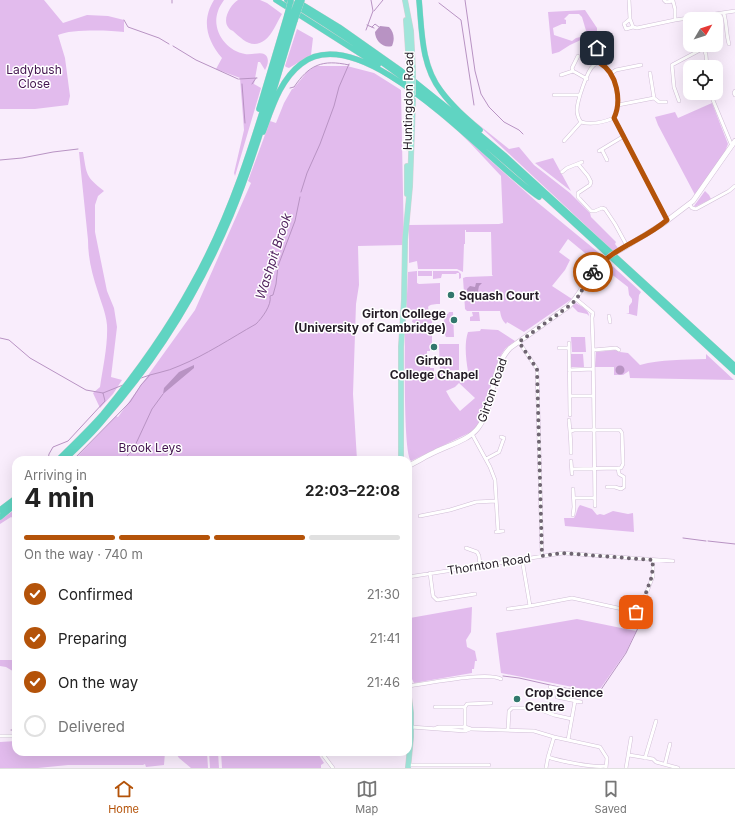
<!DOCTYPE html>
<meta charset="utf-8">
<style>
:root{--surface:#fff;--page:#f6f6f6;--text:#222;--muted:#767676;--line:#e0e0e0;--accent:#b45309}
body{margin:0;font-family:Inter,sans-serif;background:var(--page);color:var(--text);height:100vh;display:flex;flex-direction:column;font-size:15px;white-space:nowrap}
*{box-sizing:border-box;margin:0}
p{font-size:13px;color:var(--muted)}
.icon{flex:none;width:22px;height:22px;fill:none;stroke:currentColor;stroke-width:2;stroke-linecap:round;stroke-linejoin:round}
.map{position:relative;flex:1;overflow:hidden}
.sheet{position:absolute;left:12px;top:456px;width:400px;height:300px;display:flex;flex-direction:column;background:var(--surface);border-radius:12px;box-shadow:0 4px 16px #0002}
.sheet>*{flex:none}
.needle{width:26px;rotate:51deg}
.tools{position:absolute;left:683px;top:12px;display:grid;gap:8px}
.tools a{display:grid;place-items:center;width:40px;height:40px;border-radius:8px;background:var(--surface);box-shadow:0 4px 16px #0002;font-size:20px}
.pin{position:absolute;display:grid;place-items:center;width:34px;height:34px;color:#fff;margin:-17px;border-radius:8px;box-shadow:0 2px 6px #0006}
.courier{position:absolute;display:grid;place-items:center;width:40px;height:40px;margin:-20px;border:3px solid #b45309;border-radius:50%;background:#fff;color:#222;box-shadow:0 1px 5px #0007}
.summary em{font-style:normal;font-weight:700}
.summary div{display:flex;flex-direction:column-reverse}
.summary{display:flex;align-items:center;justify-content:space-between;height:68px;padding:0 12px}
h1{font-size:26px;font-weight:700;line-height:30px}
.bar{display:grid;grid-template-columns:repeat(4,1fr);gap:6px 4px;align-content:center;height:48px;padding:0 12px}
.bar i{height:5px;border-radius:3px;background:var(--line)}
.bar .on{background:var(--accent)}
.bar p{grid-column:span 4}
ol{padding:0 12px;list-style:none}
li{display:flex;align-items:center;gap:12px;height:44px}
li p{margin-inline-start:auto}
li .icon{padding:4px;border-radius:50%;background:var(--accent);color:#fff;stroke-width:4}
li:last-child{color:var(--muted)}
li i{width:22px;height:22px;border:2px solid var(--line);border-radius:50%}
.menu{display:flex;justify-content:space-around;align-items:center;height:56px;border-top:1px solid var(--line);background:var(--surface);font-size:11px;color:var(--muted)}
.menu a{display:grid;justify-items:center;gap:2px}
.menu .on{color:var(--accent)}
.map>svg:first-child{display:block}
.green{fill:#e2bbed;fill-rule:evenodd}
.water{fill:#b893c3}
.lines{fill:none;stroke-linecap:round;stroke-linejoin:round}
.stream{stroke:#b893c3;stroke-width:1}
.street-casing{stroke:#d1bed6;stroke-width:4}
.secondary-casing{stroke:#d1bed6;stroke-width:5.5}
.primary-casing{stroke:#d3d2d4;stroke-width:6}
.highway-casing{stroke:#d3d2d4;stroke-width:6}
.street{stroke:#fff;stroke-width:3}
.secondary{stroke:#fff;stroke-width:4.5}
.primary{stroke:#a0e5da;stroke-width:5}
.highway{stroke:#60d4c2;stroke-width:5.5}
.secondary-bridge-casing{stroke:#d1bed6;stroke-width:5.5;stroke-linecap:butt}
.primary-bridge-casing{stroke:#d3d2d4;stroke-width:6;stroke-linecap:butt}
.highway-bridge-casing{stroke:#d3d2d4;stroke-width:6;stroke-linecap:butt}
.secondary-bridge{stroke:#fff;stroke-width:4.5}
.primary-bridge{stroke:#a0e5da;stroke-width:5}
.highway-bridge{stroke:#60d4c2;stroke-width:5.5}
.done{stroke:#6f6571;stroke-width:4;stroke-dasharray:0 7.2}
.route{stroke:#b45309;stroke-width:5}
.poi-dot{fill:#32786d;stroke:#fff;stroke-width:1.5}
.labels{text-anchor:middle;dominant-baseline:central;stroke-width:3;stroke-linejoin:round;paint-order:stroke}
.park-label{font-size:12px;fill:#43144f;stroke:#fff}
.street-label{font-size:12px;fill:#241c26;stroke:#fff}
.poi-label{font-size:12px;font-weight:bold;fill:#241c26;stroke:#fff;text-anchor:start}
.water-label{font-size:13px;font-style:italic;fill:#52235f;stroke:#fff}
</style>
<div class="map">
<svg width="735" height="768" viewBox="0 0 735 768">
<rect width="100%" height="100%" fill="#f9edfc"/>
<path class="green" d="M0 0H44L63 23 87 15 108 16 124 20V32C109 30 70 29 58 35L65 58 70 96 68 105 35 109H0Z
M214 0H224C222 3 219 7 218 11 211 30 226 51 245 54 251 55 260 52 264 54 270 57 268 65 265 70L260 62H258L254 84 261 88 235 176 234 173 244 130 240 78 216 69 222 58C207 40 201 21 214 0Z
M238 0H260L267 3 282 14C277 22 272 35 265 40 252 50 242 39 233 31 231 30 229 29 228 27 222 19 231 4 238 0Z
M585 10 597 28V32L591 35 587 34 582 17 579 14H569L564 19 566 20V24H562L553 28 554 35 572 41 576 38 585 36V38L570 45 559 52 552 54 548 12Z
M297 29 313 38 311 55 289 68 286 67 285 66Z
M316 66H347L374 73 401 90 404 245 358 246 359 285 356 304 353 394 357 460C335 460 314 458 294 460H74L116 416 118 417 195 310 251 183 248 181 270 121 276 123 284 103 292 89H293L307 72Z
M712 103 728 144 724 154 695 195 658 125 655 117 675 112 678 118Z
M474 121 509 149 519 147 534 165 570 193 590 213 591 217 616 242 615 244 618 248 613 251Z
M459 130 491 161 537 202 604 257 597 263 568 239 559 252 570 260 565 270 552 286 572 299 524 332 507 322 506 324C502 320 501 317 500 311H467L465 309 463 278 466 277 493 276 492 275 491 232H466V230H465V244H464L463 272 457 269H418L417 261 409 263V225L499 224 503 223 501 176 471 144 458 131Z
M79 152H83C87 175 85 176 104 191L98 196 95 205V232L107 291 114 308 117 327 111 377 122 380 113 394 100 408 93 393 100 387C103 367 108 345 107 325 106 313 101 302 98 292 92 274 88 258 88 240Z
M553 158 571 191 535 163Z
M705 191 709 195 711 199 695 207 694 206Z
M607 261 641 292 639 295 637 316 626 313H629V306L632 302V299L629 295 628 287 601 266Z
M417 271V283L419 284 440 283V304C436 304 430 304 428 307L429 312H432V323C428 326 417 325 412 322L413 318 406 317 408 272Z
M418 271H432V276H418Z
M433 271H458L461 274V278L459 279V273H457L456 274H442L441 278 433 279Z
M576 303C581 306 589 310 589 316L587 314 578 312 572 306Z
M449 312H453L454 337H446L443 330 445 314H448Z
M472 312H479L480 321H470V317L473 316Z
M405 327H431L432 329V342L434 346H430V351H427V363H430V368H434V374H464V375L468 371C466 360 464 343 468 332L480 331 481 329 498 330 515 341C511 344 508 346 505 349 486 373 495 412 471 432L411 461C403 454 405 345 405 327ZM459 383 475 398 460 411 451 400 446 391 455 387Z
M571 337H585L586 352H572Z
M439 344H459V370L440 371Z
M615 350 620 352 628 353 640 365C661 359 684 360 706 359V354L734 380 630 378 629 371 623 375H614V367H595L596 352Z
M571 354H583L584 367H571Z
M580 505 592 509 597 515 600 514 604 515 613 511 628 514 633 513 634 532 565 526 564 518H574C577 514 576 510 580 505Z
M16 509V520L11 517 0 524V520Z
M472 607 471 632 466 640 467 647 475 651 477 661H475L474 669H472V673L414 683 411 677 410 618Z
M577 619 636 631 626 652 598 692 501 673 496 633Z
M0 660H16V673L6 667 0 666Z
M16 741V752H165L164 765 146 767 145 764 143 765H68L38 768H0V742Z
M175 752H207L208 768H191L179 758Z
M209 752H218L219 768H210Z
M221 752H317L324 763 321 765V768H222Z"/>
<path class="water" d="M380 26 389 27C394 32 395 39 392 46 383 49 375 40 375 32Z
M476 283H482L479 286 477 296 474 298 468 296 467 289 470 286 475 287Z
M194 365V368L163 394 164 388 179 372Z
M615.5 370a4.5 4.5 0 1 1 9 0a4.5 4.5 0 1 1-9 0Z"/>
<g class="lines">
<path class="stream" d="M172 0V3
M465 0 475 71 481 94 489 107 504 122 519 130 523 134
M439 3 461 20 474 105
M374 11 383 0
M124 20 128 27 159 38 169 44
M367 25 374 28
M372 27 375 24 379 27
M366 30 373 11 371 0
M173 46 196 60 238 79
M239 79 257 78
M242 84 245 123
M252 84 256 78
M290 88 294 87C309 65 322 59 349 65
M0 160 22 158 53 152 78 149
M301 192 307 173 320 144 334 106 339 87 349 64
M0 338 9 340 30 358 86 390 103 393 105 401 68 441 53 447 49 454 48 460
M141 378C153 373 167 372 179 366 206 355 231 338 256 324 262 318 272 305 270 296L273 295 276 284 278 266 295 221 300 197
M103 393 123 385
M73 460 130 402 141 385 150 375
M123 460 133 450 152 409 163 394
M683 538 706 541
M708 541 735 544
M642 613 643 612
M640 618 642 615
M503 676 519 678 559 687 598 694 626 653 638 628
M11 730H16"/>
<defs>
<path id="street" d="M629 0 630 19 633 27
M664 0 666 2 673 1 675 9V20
M724 14C727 24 726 34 729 44
M630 19 624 24 626 29 633 27 637 28 675 20 735 11
M591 45 595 44 599 52 600 63
M703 45 706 55 707 67
M600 63C617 73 622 101 614 118 604 122 591 125 581 122 578 118 577 115 577 110 577 102 587 70 594 65 596 63 597 63 600 63Z
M573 71 572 68 578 56
M650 73 654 98 659 102H666
M610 74 616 70 641 65
M561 75 573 71 587 79
M735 91 734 93 735 95
M710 93 732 146
M554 95H580
M679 101 674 87 672 65 704 48
M618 105 654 98
M614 118 667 220
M564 141 581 122
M602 150 607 160
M599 151 624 136
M578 164 588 176 591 182 590 185 578 193V197L591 211H595L602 208 605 209 615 224 627 246
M562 172 567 168 582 162
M689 204 692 208 696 209 729 191 735 186
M576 299 593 313 592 318 593 346 595 506
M609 316 610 322
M519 342 537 369 542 556
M569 343 570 415
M559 348H569
M593 350 616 348 619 350
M569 370 593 369
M570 396H593
M569 420C570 431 571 441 571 453
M571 431 574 430H620L622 433 623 464 621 468H618L572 469
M472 434 490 467 495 480 498 531
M486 459 499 452 504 438 501 437
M571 461 572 474
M607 487H615L621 489 624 487V477L619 474 618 468
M574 498H594
M573 515 574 507 573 489
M420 516 450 510 476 502 496 501
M496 532 503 531
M466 548 477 552 479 556 480 565
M522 559 530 606 572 598 636 612 641 607 653 576V560
M430 573 433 596 437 600 475 594
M408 577 563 553 673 561
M508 609 530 606
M408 686C426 684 487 671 501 679
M550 687 597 696
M557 697 581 702
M435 707H465
M411 727 465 731 470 729
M436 728 439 727H465L471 729 534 731 554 737 600 747 607 758 606 768
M465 729V707L467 704 491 703
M508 730 509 711 512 708H536L554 715 572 719
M0 736H16
M568 740 575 701
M321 752 333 768
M629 755 653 759 656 762 678 768
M548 757C559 761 594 768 606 766
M645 758 656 721
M665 764 670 744
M408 765H489
M546 768 548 757 554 737
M626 768 631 738"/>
<path id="secondary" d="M627 246 664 223 693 201 735 141
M408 466C417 462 426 456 435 452 449 445 469 440 478 428 496 404 489 370 510 348L569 306C581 294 587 276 600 264"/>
<path id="primary" d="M405 0 411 31 413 72
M406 20 409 65
M408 148 409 112
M407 194V166
M401 460V347L404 300 405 240 410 186 413 100
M408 690 411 713V737L408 768"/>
<path id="highway" d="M276 0 378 65
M287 0C332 28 377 57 419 90 530 177 631 277 735 372
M419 0C422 31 421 65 441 91 452 106 466 118 480 130
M298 2 339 27 400 70 456 115 504 155 735 366
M259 109 287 15
M263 132C272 108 280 80 301 64 363 15 490 165 539 197
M58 460C73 445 89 430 103 414 136 374 167 331 192 285 239 202 263 108 291 18
M64 460C78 447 92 434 104 419 157 359 200 289 231 215 257 151 275 85 295 20
M0 510 16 498
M0 517 16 504"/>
</defs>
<use href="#street" class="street-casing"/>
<use href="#secondary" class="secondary-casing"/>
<use href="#primary" class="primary-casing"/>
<use href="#highway" class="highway-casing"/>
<use href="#street" class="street"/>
<use href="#secondary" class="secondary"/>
<use href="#primary" class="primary"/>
<use href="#highway" class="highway"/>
<defs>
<path id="secondary-bridge" d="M600 264 611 255 627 246"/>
<path id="primary-bridge" d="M413 95V72
M409 99V65"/>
<path id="highway-bridge" d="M287 15 291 0
M291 18 298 0
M295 20 302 0"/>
</defs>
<use href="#secondary-bridge" class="secondary-bridge-casing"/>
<use href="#primary-bridge" class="primary-bridge-casing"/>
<use href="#highway-bridge" class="highway-bridge-casing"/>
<use href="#secondary-bridge" class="secondary-bridge"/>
<use href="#primary-bridge" class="primary-bridge"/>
<use href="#highway-bridge" class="highway-bridge"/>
</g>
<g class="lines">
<path class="done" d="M593 272 576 300 569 306 519 342 537 369 542 556 562 553 653 560 652 576 641 607 636 612"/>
<path class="route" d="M593 272C612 248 644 240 667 220L614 118C622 101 617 73 600 63L597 48"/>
</g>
<g class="poi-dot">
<circle cx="451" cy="295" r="4"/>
<circle cx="454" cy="320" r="4"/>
<circle cx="434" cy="347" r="4"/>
<circle cx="517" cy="699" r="4"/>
</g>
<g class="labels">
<g class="park-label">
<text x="34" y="69">Ladybush<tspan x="34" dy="14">Close</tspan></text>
<text x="150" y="447">Brook Leys</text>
</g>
<g class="street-label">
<text transform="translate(408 101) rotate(-89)">Huntingdon Road</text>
<text transform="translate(492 390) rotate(-71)">Girton Road</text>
<text transform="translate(489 564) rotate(-9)">Thornton Road</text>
</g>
<g class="poi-label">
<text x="459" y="295">Squash Court</text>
<text x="446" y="313" text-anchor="end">Girton College<tspan x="446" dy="14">(University of Cambridge)</tspan></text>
<text x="434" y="360" text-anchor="middle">Girton<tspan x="434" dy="14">College Chapel</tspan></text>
<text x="525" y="692">Crop Science<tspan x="525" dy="14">Centre</tspan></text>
</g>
<g class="water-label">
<text transform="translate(273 256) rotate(-72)">Washpit Brook</text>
</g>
</g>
</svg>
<div class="tools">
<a><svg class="needle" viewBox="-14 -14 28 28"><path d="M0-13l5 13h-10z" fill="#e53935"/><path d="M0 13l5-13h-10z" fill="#767676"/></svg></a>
<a><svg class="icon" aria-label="locate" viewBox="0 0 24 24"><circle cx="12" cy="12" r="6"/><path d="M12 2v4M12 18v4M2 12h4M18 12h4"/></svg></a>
</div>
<div class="pin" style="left:636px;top:612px;background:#ea580c"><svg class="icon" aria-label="bag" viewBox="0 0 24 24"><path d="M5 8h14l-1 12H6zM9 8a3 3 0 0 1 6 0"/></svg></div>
<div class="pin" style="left:597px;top:48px;background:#1f2937"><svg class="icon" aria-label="home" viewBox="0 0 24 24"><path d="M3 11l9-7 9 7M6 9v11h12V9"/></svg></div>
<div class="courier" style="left:593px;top:272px"><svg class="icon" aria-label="bike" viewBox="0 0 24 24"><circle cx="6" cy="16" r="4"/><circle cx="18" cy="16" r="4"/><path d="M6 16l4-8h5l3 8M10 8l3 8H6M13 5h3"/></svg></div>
<section class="sheet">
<div class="summary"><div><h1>4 min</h1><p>Arriving in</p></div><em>22:03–22:08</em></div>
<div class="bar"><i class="on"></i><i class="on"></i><i class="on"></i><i></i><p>On the way · 740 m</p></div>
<ol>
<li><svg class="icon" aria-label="check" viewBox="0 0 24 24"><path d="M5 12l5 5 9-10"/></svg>Confirmed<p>21:30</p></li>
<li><svg class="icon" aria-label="check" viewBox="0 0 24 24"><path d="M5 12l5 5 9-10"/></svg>Preparing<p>21:41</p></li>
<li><svg class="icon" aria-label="check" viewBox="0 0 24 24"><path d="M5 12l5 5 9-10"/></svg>On the way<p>21:46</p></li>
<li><i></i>Delivered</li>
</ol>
</section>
</div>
<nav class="menu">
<a class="on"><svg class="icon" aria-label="home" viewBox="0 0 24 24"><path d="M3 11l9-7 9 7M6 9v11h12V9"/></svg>Home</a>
<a><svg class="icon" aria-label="map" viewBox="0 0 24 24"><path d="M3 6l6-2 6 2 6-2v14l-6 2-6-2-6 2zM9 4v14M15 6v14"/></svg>Map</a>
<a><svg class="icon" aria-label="saved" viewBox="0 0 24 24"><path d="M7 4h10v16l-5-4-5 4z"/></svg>Saved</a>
</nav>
